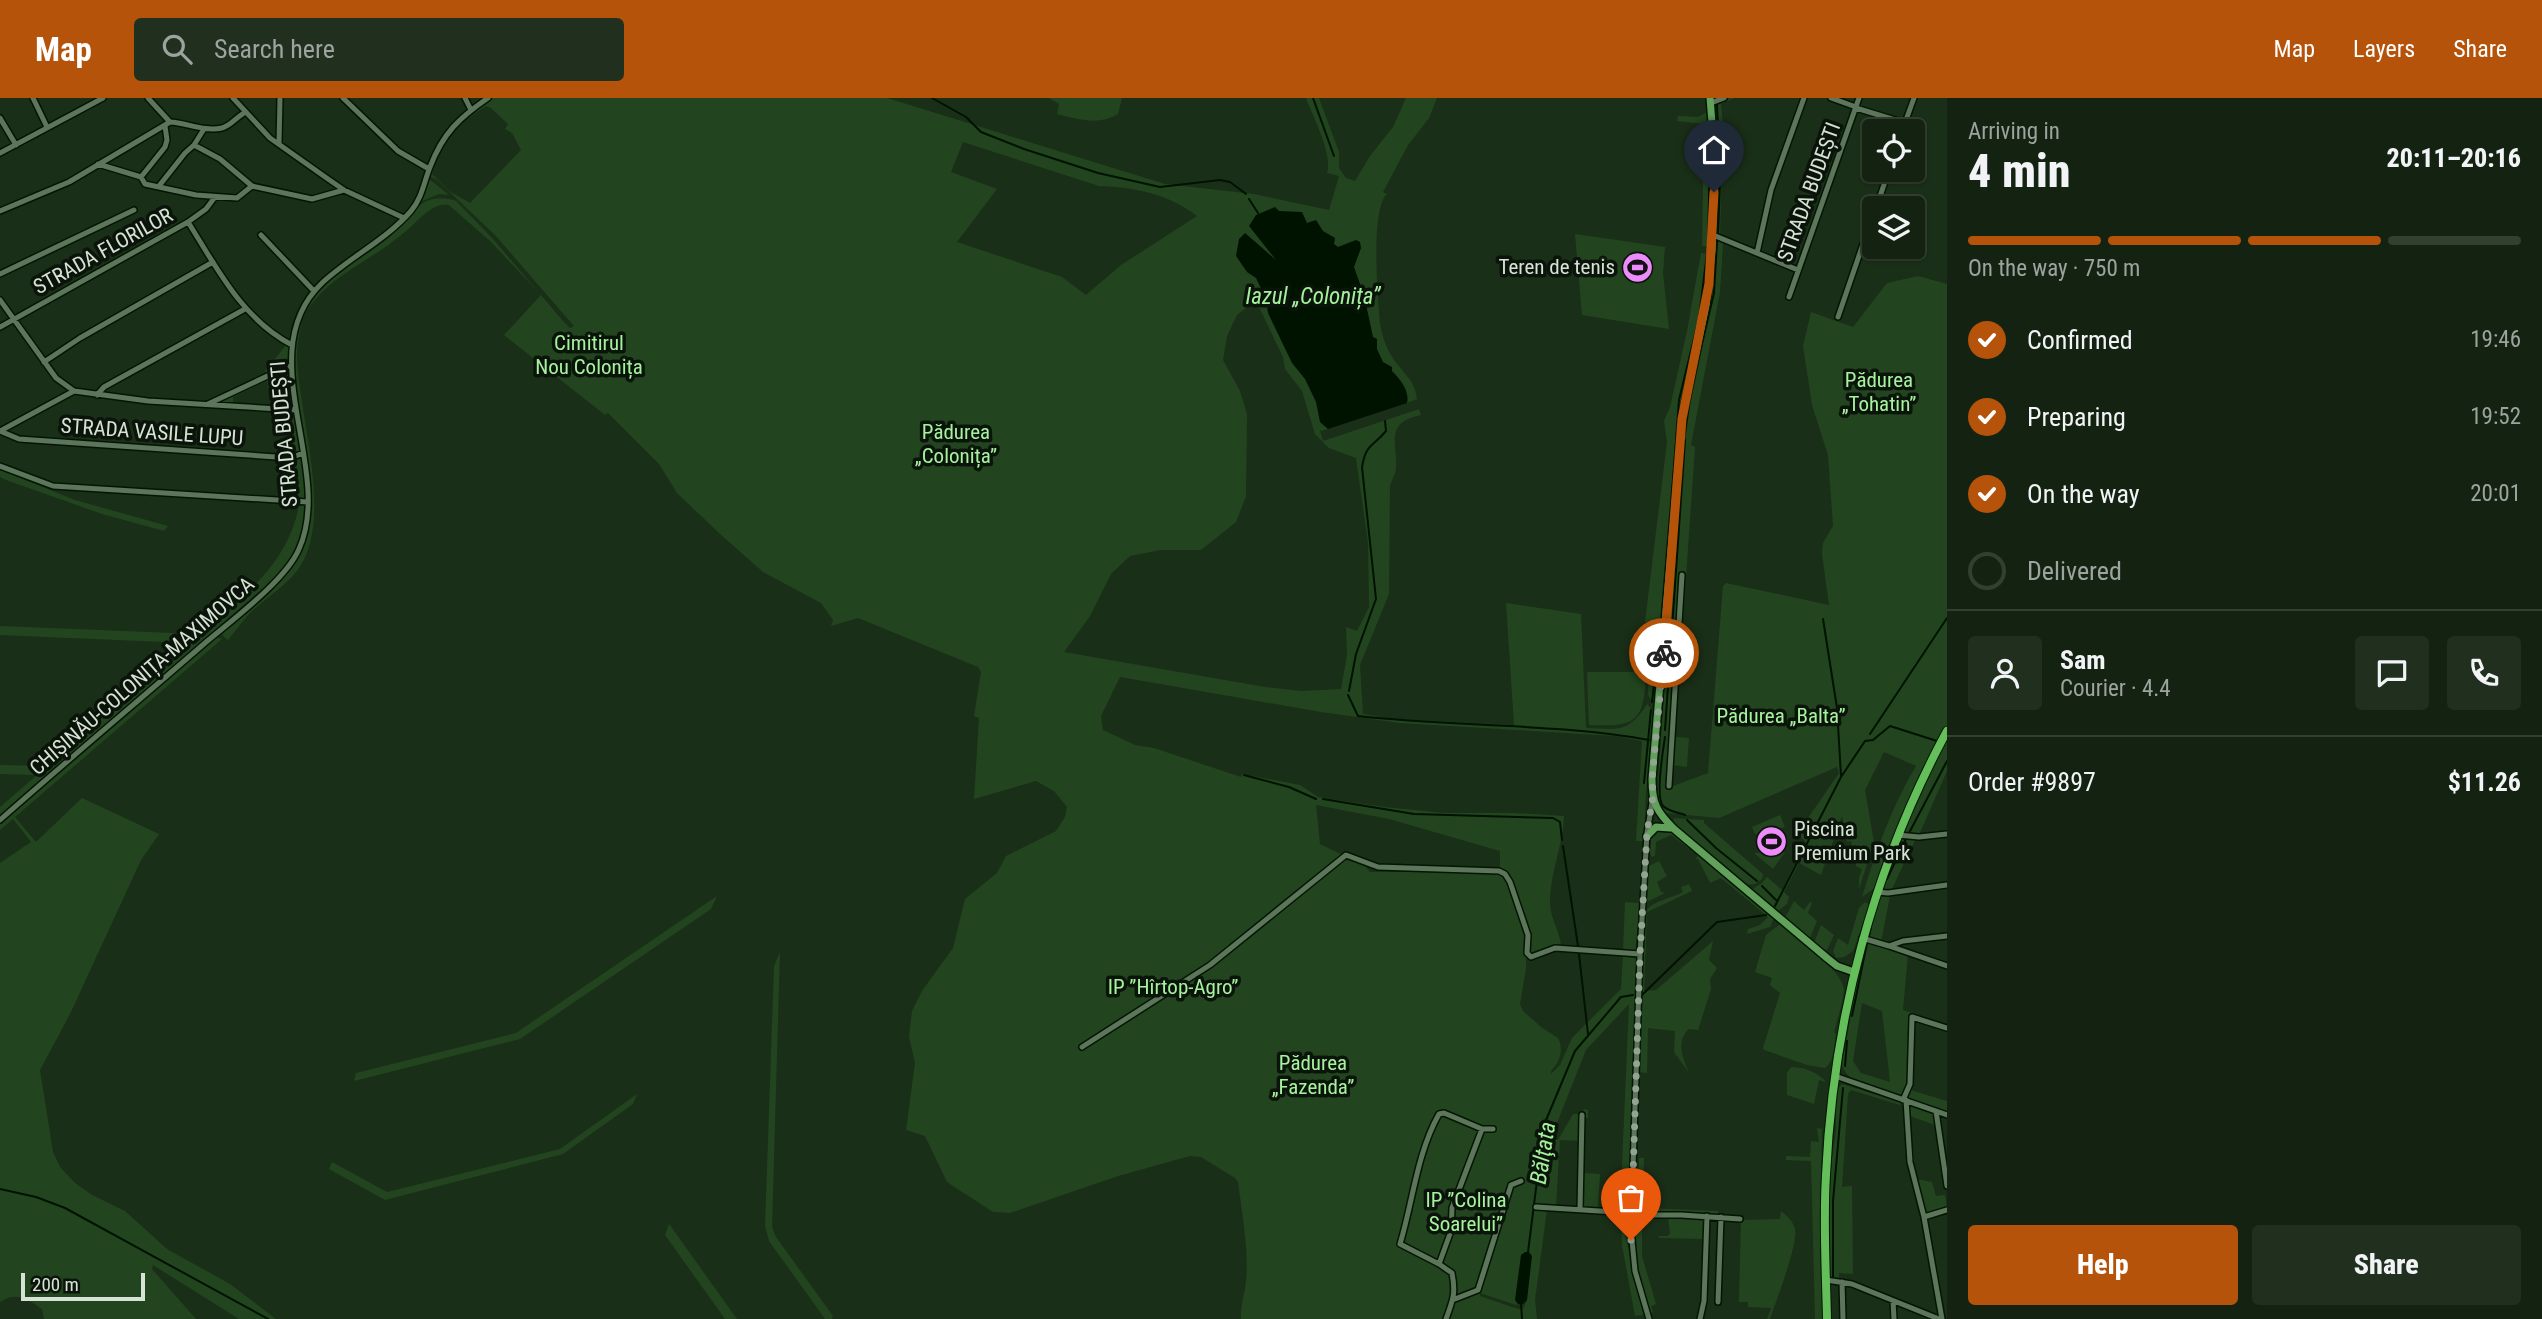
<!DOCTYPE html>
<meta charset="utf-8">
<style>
:root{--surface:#142311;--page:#212f1f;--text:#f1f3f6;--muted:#9da49f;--line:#334031;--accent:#b45309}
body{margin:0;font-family:"Roboto Condensed",sans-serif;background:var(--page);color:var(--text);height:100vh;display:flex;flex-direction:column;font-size:26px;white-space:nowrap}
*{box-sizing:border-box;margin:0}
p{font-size:23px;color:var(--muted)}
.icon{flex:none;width:38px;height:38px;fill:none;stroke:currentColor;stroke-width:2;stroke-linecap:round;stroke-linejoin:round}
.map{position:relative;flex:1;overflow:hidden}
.panel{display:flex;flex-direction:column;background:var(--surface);width:595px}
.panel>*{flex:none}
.fabs{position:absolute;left:1862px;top:21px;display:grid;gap:14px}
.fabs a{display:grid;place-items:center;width:63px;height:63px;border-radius:7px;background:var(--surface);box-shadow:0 2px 5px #0004,0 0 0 2px var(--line);font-size:35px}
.scale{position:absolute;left:21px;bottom:18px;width:124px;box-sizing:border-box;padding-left:7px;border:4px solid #d6e3d4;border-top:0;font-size:19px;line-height:24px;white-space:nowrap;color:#d6e3d4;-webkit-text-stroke:5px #0b140a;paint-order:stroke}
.pin{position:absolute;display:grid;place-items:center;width:60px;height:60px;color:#fff;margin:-72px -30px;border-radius:50% 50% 50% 0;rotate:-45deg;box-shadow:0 0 7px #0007}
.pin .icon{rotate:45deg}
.courier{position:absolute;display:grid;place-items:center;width:70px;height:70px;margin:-35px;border:5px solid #b45309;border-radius:50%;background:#fff;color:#222;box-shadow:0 2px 9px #0007}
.summary em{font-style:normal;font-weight:800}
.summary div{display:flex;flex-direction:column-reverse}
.summary{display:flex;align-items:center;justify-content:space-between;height:119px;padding:0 21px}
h1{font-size:46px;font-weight:800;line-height:52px}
.bar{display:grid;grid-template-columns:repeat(4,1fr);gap:10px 7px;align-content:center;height:84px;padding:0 21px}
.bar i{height:9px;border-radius:5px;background:var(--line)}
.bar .selected{background:var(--accent)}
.bar p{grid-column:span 4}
.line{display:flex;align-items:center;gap:18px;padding:0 21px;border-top:2px solid var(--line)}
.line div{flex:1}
.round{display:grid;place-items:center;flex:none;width:74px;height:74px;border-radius:7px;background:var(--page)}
ol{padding:0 21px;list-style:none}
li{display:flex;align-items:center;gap:21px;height:77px}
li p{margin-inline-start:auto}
li .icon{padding:7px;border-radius:50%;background:var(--accent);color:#fff;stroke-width:4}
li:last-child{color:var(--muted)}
li i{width:38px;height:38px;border:4px solid var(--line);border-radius:50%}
.action{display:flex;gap:14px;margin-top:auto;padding:14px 21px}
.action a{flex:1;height:80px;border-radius:7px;background:var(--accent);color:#fff;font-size:28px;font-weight:800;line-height:80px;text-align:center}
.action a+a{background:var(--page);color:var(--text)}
header{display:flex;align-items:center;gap:42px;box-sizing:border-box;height:98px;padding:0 35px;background:var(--accent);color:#fff}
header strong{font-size:33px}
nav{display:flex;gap:38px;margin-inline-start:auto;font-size:24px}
.search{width:490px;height:63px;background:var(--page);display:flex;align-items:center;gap:18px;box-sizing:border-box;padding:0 24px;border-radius:7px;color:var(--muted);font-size:26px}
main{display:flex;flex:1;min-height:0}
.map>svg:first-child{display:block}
.green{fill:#22451f;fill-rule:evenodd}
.water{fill:#001300}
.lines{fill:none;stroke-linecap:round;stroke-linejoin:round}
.stream{stroke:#001300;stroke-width:2}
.minor-casing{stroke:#031603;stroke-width:8}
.major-casing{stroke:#031603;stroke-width:10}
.highway-casing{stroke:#031603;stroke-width:10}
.minor{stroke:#5d755a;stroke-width:5}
.major{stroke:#61a15b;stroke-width:7}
.highway{stroke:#64bf5b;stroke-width:8}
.done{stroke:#94a492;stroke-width:7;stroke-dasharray:0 12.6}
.route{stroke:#b45309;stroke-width:9}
.labels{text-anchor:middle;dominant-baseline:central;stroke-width:7;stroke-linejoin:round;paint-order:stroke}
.street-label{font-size:21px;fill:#d6e3d4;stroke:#0b140a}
.poi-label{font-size:21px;fill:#d6e3d4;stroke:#0b140a;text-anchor:end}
.park-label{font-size:21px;fill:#a6f39d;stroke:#0b140a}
.water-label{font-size:23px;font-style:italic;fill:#a4f19c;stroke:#0b140a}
</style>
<header>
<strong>Map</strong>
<div class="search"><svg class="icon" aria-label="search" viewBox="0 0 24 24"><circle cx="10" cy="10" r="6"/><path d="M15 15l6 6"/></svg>Search here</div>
<nav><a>Map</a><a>Layers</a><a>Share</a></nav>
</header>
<main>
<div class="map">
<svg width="1947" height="1221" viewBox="0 0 1947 1221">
<rect width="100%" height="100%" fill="#1a2f17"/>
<path class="green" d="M493 0H887L1165 86 1254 96 1329 112 1339 78 1327 75C1333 56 1313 19 1306 0H1319L1339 54V70L1346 80 1355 83 1370 58 1393 29 1406 0H1437L1429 20 1408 47 1383 94 1387 96C1370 111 1378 201 1380 226 1383 242 1388 255 1398 267 1408 280 1415 284 1417 301L1407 305 1400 288 1317 277 1328 331 1320 333 1323 343 1419 311 1421 317C1383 325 1398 346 1396 371 1395 377 1391 383 1390 388L1389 496 1360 567 1363 616 1393 621 1514 627 1506 505 1581 516 1586 630C1617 631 1628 636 1647 606L1655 615 1646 695 1644 743H1636L1642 643 1615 638 1400 625 1321 614 1120 579 1101 618 1103 632 1135 647 1154 650 1241 679 1242 676 1300 687 1318 699 1384 709 1444 715H1514L1564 718C1563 748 1550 774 1550 805 1550 819 1560 834 1561 848L1532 857 1529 853C1528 826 1518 792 1500 771V753L1389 721 1316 707 1320 746 1365 768 1370 774 1488 773 1504 778 1526 838V870L1520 906 1523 913 1541 929 1558 940C1564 952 1560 963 1551 973V976L1560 967 1572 940 1621 891 1623 857 1638 861 1629 1113H1620L1629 906 1586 952 1555 1030 1552 1040 1558 1042 1573 1016H1581L1585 1011 1588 1012V1020H1584L1580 1043 1560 1042 1556 1108 1547 1112 1535 1202 1537 1221H1241C1240 1208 1245 1196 1246 1183 1249 1150 1242 1116 1238 1084L1235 1080 1201 1059 1190 1058 1118 1078 1010 1115 993 1114 947 1084 925 1038 906 1032 915 965 909 939 912 913 922 893 953 850 965 801 997 775 1006 758 1056 733 1065 719 1067 709 1054 693 1036 683 974 701 979 620 974 618 981 574 978 569 858 520 831 528 833 522 821 505 763 474 720 436 677 395 659 366 608 315 605 317 504 237 541 197 490 143 449 107C442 106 439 107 433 110 421 117 411 130 400 138 372 161 337 175 314 203 300 218 298 240 297 259 298 317 336 425 296 474 284 489 266 500 252 513 243 522 236 532 228 542L222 537 226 531 291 469 300 455 309 421 294 269C294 249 296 225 308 207 328 177 361 159 389 137 399 128 410 113 420 107 431 99 444 99 456 103L493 141 563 223 570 230 574 228 495 137 437 82 430 78 435 67 432 76 449 93 470 105 521 52 512 35 505 31 508 26 491 10 486 8 459 26 470 15ZM963 44 1099 88C1134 89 1169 96 1197 118L1121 167 1086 197 1062 179 957 144 997 91 951 74ZM1254 204 1255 207H1258L1283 259 1285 271 1302 293 1315 336 1329 350 1356 360 1368 444 1369 509 1357 533 1346 529 1347 557 1341 591 1301 593 1265 589 1064 554 1090 518 1111 476 1130 458 1160 452H1201L1236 424 1246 398 1247 316 1240 293 1223 262 1227 238 1237 217ZM1480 1195 1516 1207 1518 1206 1515 1202H1527L1523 1211H1518L1480 1198Z
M1049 0H1122L1118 16C1098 28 1078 21 1057 16L1059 6Z
M1730 0H1734L1721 6 1723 26 1720 139 1716 135 1718 82 1714 9Z
M1709 13 1712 66 1710 148H1702L1704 26 1677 23 1678 18 1698 19Z
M429 81 449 97 439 96 422 103Z
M1575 136 1665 149 1663 175 1669 231 1582 217Z
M1718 142 1722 143 1723 146 1720 194 1691 347 1695 349 1675 639 1689 640 1687 669 1673 667V688L1708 675 1723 488 1726 485 1829 507 1822 456 1823 445 1833 428 1828 357 1812 307 1803 248 1811 214 1853 229 1887 185 1918 178 1947 186V629L1936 650 1877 788 1862 799C1876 753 1891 710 1916 668L1884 654 1865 692 1874 744 1859 791V780L1862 771 1856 768 1851 743 1847 744 1842 718 1821 777 1799 765 1784 794 1789 799 1787 806 1778 813 1751 792 1762 785 1767 779 1782 792 1806 744 1797 736 1839 675 1837 669 1719 720 1666 715 1658 705 1657 697 1683 329 1715 143Z
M1701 155 1709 156 1697 236 1680 316 1664 529 1653 539 1650 525 1645 524 1667 344 1664 323 1670 309 1687 233Z
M286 247 290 250C289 266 280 268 267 275L265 273Z
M281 273H290L295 307 292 310 273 309 267 283 233 299V306L214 304Z
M289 315H295L300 354 292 357Z
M301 359 306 401H298L294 362Z
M0 372 75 402 168 428 164 433 102 416 6 382 0 379Z
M299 407H306C303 435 297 454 279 476L0 720V709L37 677 0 676V667L48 668 187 545 0 537V528L198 536C243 499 288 467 299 407Z
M216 539 222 541 15 719 36 744 82 700 159 736 141 762 70 916 40 972 53 1054 60 1069 75 1085 92 1097 125 1113 167 1151 230 1186 276 1221H239L153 1167 152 1171 196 1221H44L42 1211C28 1201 16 1193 0 1204V765L31 744 13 721 0 732V725Z
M1658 539H1663L1655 608 1648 597 1649 554 1651 545Z
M1587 574H1646C1644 624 1637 629 1589 627Z
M1947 639V673L1919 737 1902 735Z
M1780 717 1785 729 1755 736 1752 729Z
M1674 720 1704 722V725L1763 776 1762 781 1755 786 1746 787 1676 728 1673 725Z
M1660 731 1669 733 1692 753 1671 737 1656 744 1655 758 1652 759 1650 756 1651 741Z
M1900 739 1915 742 1891 793 1880 792Z
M1785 754 1773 771 1754 755Z
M1698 757 1774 820 1770 829 1747 836 1748 831 1760 827 1768 819 1721 780 1710 785 1698 761 1695 762Z
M1659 763 1667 778 1657 784 1661 794 1665 795 1649 803 1646 800 1649 768Z
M1689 786 1692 793 1647 814 1644 893 1656 892 1713 843 1709 862 1717 870 1710 881 1711 891 1698 932 1689 931C1675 943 1683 962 1690 976L1674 954 1675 933 1648 930 1647 975 1639 974 1645 814C1654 802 1670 801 1683 794L1681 789Z
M1878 797 1890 798 1881 844 1865 839Z
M717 798 711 811 520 941 354 983 356 975 516 935Z
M1794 803 1804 812 1810 804 1812 805 1808 815 1817 823 1810 840 1785 820Z
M1625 804 1640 805 1635 854 1623 853Z
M1865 804 1870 807 1853 853 1844 859 1836 860 1833 853 1838 840 1848 847 1859 810Z
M1780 826C1796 836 1844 874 1844 892 1843 906 1837 921 1834 935H1836C1834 947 1835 963 1825 970L1807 967 1764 952 1763 950 1780 895 1770 887 1772 880 1755 874 1766 837Z
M1821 827 1834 837 1827 852H1823L1814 845Z
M1864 843 1908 856 1903 912 1912 915 1908 985 1901 999C1883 993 1848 988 1842 967ZM1862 905 1882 913 1890 984 1861 975 1853 963Z
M780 854 772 1129 776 1139 833 1218 832 1221H825L769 1143 765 1128 774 868Z
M1791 969C1803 969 1818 974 1826 984L1819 982 1814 1006 1787 997V975Z
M1842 986 1903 1005 1900 1007 1851 992 1848 996 1842 1089 1852 1088 1853 1176 1839 1175V1182L1830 1179C1829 1142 1829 1106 1831 1070 1832 1055 1836 1041 1836 1027 1836 1014 1831 995 1842 986Z
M1910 992 1947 1003V1015L1907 1001Z
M637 996 633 1006 563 1056 385 1102 329 1071 332 1064 387 1094 560 1051Z
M1907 1006 1933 1015 1935 1027 1910 1018 1916 1081 1932 1084 1936 1098 1945 1097 1947 1110 1925 1117 1914 1082Z
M1817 1030 1822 1031 1820 1121 1825 1221H1815L1811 1063 1786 1062V1058L1810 1059 1811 1043 1819 1044Z
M1639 1060H1644L1643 1110 1718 1113V1117L1637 1115 1634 1112 1635 1076 1639 1075Z
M1584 1075 1600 1076 1598 1111 1582 1110Z
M1781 1113C1787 1118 1793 1123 1795 1131 1798 1147 1776 1203 1770 1221H1767L1771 1210 1748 1209V1204H1739L1741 1122 1780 1121Z
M1621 1117H1626L1629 1119 1625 1137 1644 1215 1642 1217 1635 1218 1622 1147Z
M1668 1118 1704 1119V1141L1659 1140V1138H1668L1670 1135Z
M1637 1119H1642V1158L1656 1206 1651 1208 1653 1214 1650 1216C1644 1194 1623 1138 1637 1119Z
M669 1126 672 1130 737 1221H725L665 1137Z"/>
<path class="water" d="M1275 109 1279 113 1302 114 1307 125 1316 122 1323 133 1335 140 1334 146 1338 149 1356 142 1360 144 1361 150 1354 169 1364 197 1373 239 1377 241V251L1383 264 1392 269V273C1400 281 1410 293 1407 305L1328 331 1320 324 1316 304 1305 281 1292 265 1268 215 1266 201 1256 180 1247 174 1236 158 1239 141 1245 135 1276 162 1249 128 1256 117Z
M1525 1154H1529L1532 1158 1527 1202 1523 1206H1518L1515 1202 1521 1157Z"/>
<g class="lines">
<path class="stream" d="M932 0 966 19 981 34 1024 51 1098 75 1160 89 1220 82 1230 84 1246 96
M1313 0 1334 58
M1717 7 1720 84 1718 136
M1249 101 1258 115
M1708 149 1710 44
M1698 262 1714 195 1717 143
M1685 335 1690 300
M1668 452 1679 302 1699 220 1707 155
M1823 521 1837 610 1841 678
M1661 530 1664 499
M1349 593 1356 556 1376 501 1362 369C1366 345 1373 349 1386 333L1385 323
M1348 597 1358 618C1454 629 1553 625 1649 642
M1652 604 1659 540
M1665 632 1685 342
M1870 636 1947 520
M1665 639C1663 652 1655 699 1663 708 1668 713 1679 715 1685 717
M1244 677 1289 689 1316 701
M1644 685 1651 612
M1323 701 1414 716 1553 720 1560 724 1562 742
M1687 722 1716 750 1757 783
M1909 735 1947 663
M1563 748 1578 848
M1887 781 1906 741
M1762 788 1776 802
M1775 808 1841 679 1865 643 1873 642 1890 628 1937 643
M1869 838 1871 829
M1579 856 1588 936
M1642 897 1717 824 1766 817
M1852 918 1867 845
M1845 968 1847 943
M0 1091 36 1099 65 1110 268 1221
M1528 1154 1544 1027 1575 953 1621 899 1633 897
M1833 1179V1103L1843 990
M1521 1205 1522 1221"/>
<defs>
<path id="minor" d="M33 0 47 29
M148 0 170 24C187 25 205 34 222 30 231 28 237 18 246 14
M233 0 270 40 328 81 344 92 404 120
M343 0 398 53 429 71
M465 0 471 12
M1831 0 1856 9
M1711 5 1724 0
M1856 10 1905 25
M0 20 16 47
M1902 33 1914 0
M279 45 280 0
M194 47 220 61 252 88 312 101 344 92
M0 55 103 0
M98 66 141 79 145 86 196 97 237 100 252 88
M141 79 165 49 167 42 165 28
M159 88 185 55 194 47 204 31
M1876 110 1889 72
M0 113 69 84 170 24
M188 124C217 170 242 221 292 247
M261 137 314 193
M1713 137 1798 172
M1757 155 1771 92 1804 0
M0 176 134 112
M1789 199 1859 0
M0 202 56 280 74 293 148 303 296 312
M1838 219 1874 114
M0 229 188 124 206 111 215 99
M44 264 80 240 213 164
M97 297 104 289 245 211
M208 306 291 267
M0 333 19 341 291 360 303 355
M0 333 74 293
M0 368 53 388 308 404
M1669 688 1682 477
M0 722C68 662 137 604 205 545 232 522 286 482 299 451 335 371 249 255 322 185 350 159 386 142 411 113 422 100 424 84 430 69 443 35 459 20 488 0
M1898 737 1919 739 1947 736
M1877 794 1888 795 1947 787
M1862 840 1889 848 1903 843 1947 838
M1889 848 1947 868
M1082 949 1210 867 1346 757 1378 769 1499 773 1505 776 1510 784 1528 837 1527 855 1531 859 1555 850 1640 856
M1835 978 1947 1017
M1903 1002 1910 986 1912 919 1947 930
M1906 1002 1910 1064 1924 1119 1942 1221
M1936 1013 1947 1088
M1536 1109 1631 1115
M1580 1112 1582 1017
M1631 1117H1681L1740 1121
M1924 1119 1947 1112
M1439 1166 1400 1146C1413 1103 1417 1055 1439 1016L1444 1015 1482 1031
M1826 1182 1852 1186 1939 1221
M1842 1184 1843 1221
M1455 1201 1478 1192 1511 1087 1521 1083
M1893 1203 1894 1221
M1718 1204 1721 1119
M1446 1221C1453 1202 1456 1195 1452 1175L1439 1166 1451 1133 1452 1110 1482 1031H1493
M1649 1221 1635 1173 1631 1132 1640 856 1647 735 1653 699
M1700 1221 1704 1203 1707 1118"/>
<path id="major" d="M1710 0 1715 62 1712 153 1706 207 1682 321 1652 681C1652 706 1657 714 1674 731L1827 860 1837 868 1854 874
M1647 738 1656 729 1670 730"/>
<path id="highway" d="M1827 1221C1826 1173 1823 1125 1826 1077 1833 922 1873 770 1947 633"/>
</defs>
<use href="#minor" class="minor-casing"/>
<use href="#major" class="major-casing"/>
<use href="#highway" class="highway-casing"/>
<use href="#minor" class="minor"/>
<use href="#major" class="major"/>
<use href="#highway" class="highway"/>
</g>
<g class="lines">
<path class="done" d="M1631 1142 1640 856 1647 735 1653 698 1652 681 1664 555"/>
<path class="route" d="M1664 555 1682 321 1709 186 1714 94"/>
</g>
<defs>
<symbol id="stadium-disc" viewBox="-11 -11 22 22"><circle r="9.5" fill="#ec8cfb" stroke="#0b140a"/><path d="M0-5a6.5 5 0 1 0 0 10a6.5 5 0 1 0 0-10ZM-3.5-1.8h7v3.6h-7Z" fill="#111"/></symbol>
</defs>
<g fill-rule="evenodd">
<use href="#stadium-disc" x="1620" y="152" width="35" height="35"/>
<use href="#stadium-disc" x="1754" y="726" width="35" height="35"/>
</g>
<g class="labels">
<g class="street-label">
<text transform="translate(1809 94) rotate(-70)">STRADA BUDEȘTI</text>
<text transform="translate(103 153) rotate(-29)">STRADA FLORILOR</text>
<text transform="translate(152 334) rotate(4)">STRADA VASILE LUPU</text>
<text transform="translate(284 336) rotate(-95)">STRADA BUDEȘTI</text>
<text transform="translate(142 578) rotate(-41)">CHIȘINĂU-COLONIȚA-MAXIMOVCA</text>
</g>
<g class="poi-label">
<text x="1615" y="169">Teren de tenis</text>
<text x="1794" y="731" text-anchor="start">Piscina<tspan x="1794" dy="24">Premium Park</tspan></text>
</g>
<g class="park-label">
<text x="589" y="245">Cimitirul<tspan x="589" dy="24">Nou Colonița</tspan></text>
<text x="1879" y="282">Pădurea<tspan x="1879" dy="24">„Tohatin”</tspan></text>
<text x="956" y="334">Pădurea<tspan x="956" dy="24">„Colonița”</tspan></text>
<text x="1781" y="618">Pădurea „Balta”</text>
<text x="1173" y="889">IP ”Hîrtop-Agro”</text>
<text x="1313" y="965">Pădurea<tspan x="1313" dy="24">„Fazenda”</tspan></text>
<text x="1466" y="1102">IP ”Colina<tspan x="1466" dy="24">Soarelui”</tspan></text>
</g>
<g class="water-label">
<text x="1313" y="198">Iazul „Colonița”</text>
<text transform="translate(1543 1055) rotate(-81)">Bălţata</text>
</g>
</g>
</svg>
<div class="fabs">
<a><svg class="icon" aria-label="locate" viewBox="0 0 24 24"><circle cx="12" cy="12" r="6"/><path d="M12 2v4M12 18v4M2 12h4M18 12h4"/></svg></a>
<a><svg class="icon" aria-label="layers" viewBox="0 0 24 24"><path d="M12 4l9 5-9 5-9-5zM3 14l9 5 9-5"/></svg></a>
</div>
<div class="scale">200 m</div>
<div class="pin" style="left:1631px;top:1142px;background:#ea580c"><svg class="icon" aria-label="bag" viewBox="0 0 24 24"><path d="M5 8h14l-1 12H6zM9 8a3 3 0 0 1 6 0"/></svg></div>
<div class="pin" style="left:1714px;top:94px;background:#1f2937"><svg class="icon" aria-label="home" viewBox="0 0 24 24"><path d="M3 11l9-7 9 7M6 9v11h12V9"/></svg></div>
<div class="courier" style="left:1664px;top:555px"><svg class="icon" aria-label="bike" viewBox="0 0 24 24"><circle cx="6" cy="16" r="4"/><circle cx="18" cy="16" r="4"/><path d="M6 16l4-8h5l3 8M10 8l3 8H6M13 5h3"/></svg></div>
</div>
<section class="panel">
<div class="summary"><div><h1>4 min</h1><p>Arriving in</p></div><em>20:11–20:16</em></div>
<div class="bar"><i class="selected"></i><i class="selected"></i><i class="selected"></i><i></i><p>On the way · 750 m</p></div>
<ol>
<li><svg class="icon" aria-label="check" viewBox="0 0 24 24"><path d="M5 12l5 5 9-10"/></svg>Confirmed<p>19:46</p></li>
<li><svg class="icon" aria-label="check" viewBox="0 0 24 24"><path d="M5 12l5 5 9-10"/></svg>Preparing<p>19:52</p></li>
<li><svg class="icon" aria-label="check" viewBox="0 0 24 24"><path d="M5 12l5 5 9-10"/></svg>On the way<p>20:01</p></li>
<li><i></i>Delivered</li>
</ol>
<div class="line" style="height:126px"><a class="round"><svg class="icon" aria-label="person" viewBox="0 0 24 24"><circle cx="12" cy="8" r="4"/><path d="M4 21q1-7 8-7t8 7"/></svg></a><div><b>Sam</b><p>Courier · 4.4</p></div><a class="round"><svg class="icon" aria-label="chat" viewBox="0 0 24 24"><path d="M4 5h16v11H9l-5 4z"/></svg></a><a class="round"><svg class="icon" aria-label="phone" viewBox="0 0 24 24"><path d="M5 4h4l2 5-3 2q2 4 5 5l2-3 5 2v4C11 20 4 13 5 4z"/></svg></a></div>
<div class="line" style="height:91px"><div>Order #9897</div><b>$11.26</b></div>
<div class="action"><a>Help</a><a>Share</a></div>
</section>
</main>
